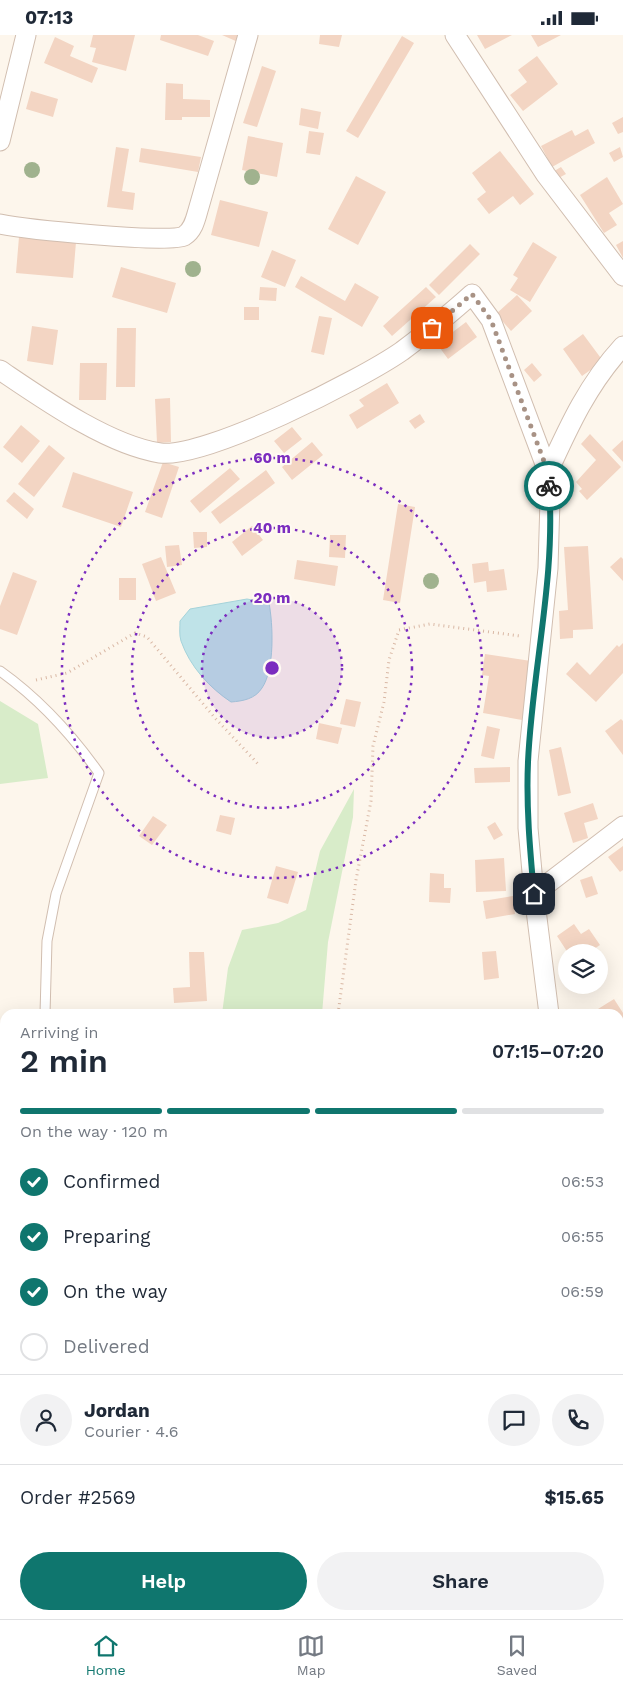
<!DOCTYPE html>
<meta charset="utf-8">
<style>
:root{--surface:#fff;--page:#f2f2f3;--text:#1f2937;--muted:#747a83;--line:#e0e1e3;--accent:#0f766e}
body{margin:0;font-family:"Work Sans",sans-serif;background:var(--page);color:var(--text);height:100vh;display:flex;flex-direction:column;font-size:19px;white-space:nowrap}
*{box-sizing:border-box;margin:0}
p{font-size:16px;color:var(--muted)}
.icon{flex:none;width:28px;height:28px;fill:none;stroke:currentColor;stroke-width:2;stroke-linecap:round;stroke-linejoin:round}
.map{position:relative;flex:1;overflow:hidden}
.sheet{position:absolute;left:0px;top:974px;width:624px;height:611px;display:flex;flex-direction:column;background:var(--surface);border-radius:15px 15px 0 0;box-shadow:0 5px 20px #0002}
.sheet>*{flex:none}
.fabs{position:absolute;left:558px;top:909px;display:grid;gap:10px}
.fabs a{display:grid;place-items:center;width:50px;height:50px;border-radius:50%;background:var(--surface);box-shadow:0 5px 20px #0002;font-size:25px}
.pin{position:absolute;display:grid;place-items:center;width:42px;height:42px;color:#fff;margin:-21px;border-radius:10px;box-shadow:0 2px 8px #0006}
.courier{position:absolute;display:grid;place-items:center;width:50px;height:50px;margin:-25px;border:4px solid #0f766e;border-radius:50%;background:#fff;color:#222;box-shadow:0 1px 6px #0007}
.headline em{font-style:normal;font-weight:600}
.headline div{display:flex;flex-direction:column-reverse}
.headline{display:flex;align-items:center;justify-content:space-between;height:85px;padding:0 20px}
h1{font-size:32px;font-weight:600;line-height:38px}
.bar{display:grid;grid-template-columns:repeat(4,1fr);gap:8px 5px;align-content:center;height:60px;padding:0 20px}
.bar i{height:6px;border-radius:4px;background:var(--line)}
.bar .current{background:var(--accent)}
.bar p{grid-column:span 4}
.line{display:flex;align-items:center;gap:12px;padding:0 20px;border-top:1px solid var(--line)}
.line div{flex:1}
.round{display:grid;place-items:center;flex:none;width:52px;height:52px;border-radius:26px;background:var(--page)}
ol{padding:0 20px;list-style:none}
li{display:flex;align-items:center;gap:15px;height:55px}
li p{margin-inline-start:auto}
li .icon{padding:5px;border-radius:50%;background:var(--accent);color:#fff;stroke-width:4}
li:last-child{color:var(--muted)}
li i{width:28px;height:28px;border:2px solid var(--line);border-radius:50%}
.button{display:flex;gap:10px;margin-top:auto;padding:10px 20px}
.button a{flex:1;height:58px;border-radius:30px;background:var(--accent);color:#fff;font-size:20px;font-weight:600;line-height:58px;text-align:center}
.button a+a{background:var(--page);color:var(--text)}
.status{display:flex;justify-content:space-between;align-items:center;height:35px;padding:0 25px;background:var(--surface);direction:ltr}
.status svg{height:14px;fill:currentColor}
.menu{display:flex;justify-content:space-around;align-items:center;height:70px;border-top:1px solid var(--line);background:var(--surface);font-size:14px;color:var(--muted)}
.menu a{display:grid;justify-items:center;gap:2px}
.menu .current{color:var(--accent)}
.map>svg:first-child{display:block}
.green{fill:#d8ecc9}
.water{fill:#bfe3e8;stroke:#a5d3da}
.building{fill:#f3d5c3}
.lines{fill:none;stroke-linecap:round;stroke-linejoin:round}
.lane-casing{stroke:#d1beb0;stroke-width:11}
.street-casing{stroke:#d1beb0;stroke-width:21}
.path{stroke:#d9b8a5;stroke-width:3;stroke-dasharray:1 4;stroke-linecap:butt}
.lane{stroke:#fff;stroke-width:9}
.street{stroke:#fff;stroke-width:19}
.tree{fill:#a0b28e}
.done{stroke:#a89285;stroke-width:5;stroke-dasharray:0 9}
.route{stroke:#0f766e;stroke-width:6}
.ring{fill:none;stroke:#7b2cbf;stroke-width:2.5;stroke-dasharray:2.5 5}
.centre{fill:#7b2cbf;stroke:#fffaf3;stroke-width:2.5}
.ring-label{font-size:15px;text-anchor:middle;font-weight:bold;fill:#7b2cbf;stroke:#fffaf3;stroke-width:4;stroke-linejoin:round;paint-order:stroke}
</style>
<div class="status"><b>07:13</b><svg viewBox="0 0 49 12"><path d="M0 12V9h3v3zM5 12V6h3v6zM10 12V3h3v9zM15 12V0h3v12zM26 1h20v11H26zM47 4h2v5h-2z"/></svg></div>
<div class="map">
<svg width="623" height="1584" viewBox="0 0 623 1584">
<rect width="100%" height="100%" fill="#fdf6ec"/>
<path class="green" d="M0 666 38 689 48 743 0 749Z
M354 754 353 782 328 907 322 979H222L228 933 242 895 278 888 306 875 320 816Z
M287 1580H485L482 1584H288Z"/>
<path class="water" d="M247 564 269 568C273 589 275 634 262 653 255 664 243 666 231 667 210 653 190 632 181 606 179 600 180 592 180 586L190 574Z"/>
<path class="building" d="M93 0H135L126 36 92 27 96 13 90 12Z
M161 0H198L214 6 208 21 160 5Z
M222 0H241L238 7Z
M320 0H342L339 12 319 9Z
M477 0H512L485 14Z
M531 0H561L538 12Z
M402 1 414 8 358 103 346 96Z
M55 2 74 11 70 21 98 33 92 48 44 28Z
M537 21 558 49 523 76 510 60 527 47 518 35Z
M262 31 276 36 257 92 243 88Z
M166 48 183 49V64L210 65V82H182V85H165Z
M31 56 58 64 53 82 26 74Z
M301 73 321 77 318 94 299 90Z
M623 82V97L618 99 612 88Z
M588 94 595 108 552 132 541 111 572 95 575 101Z
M309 96 324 98 320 120 306 118Z
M248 101 283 108 277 142 242 135Z
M116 112 129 114 122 156 135 158 133 175 107 172Z
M620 112 623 122 614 127 609 118Z
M141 113 201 122 198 137 139 127Z
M500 116 534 159 520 170 513 161 489 179 477 164 486 157 472 138Z
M561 132 566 139 555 145 551 138Z
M356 141 386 157 358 210 328 194Z
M607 142 623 169 609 178 617 190 604 198 580 160Z
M220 165 268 177 259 212 211 200Z
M19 202 76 207 73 243 16 238Z
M623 206V223L616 210Z
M533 207 557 222 530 267 510 255 518 243 513 240Z
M470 209 480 219 439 260 429 250Z
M272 215 296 225 285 252 261 242Z
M121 232 176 248 167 278 112 262Z
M301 241 345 266 355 248 379 262 362 292 295 252Z
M260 252 277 253 276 266 259 265Z
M426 252 436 262 392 301 383 291Z
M517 260 532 276 511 296 496 279Z
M244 272H259V285H244Z
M319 281 332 283 324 320 311 317Z
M466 287 477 302 448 324 437 309Z
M32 291 58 295 53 330 27 326Z
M117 293H136L135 352H116Z
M583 299 603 326 582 341 563 314Z
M80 328H107L106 365H79Z
M532 328 542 340 534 347 524 335Z
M387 348 399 368 357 394 349 380 364 371 359 365Z
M170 363 171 407 157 408 155 364Z
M420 379 425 387 415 394 409 386Z
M21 390 40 406 22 428 3 412Z
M292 392 302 404 284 418 274 406Z
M590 399 621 432 587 465 579 456 582 454 576 447 596 425 581 409Z
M623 405V427L612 415Z
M312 407 323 420 292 445 282 432Z
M49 410 65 423 34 462 18 449Z
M163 427 179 432 162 483 145 477Z
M230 433 240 444 200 478 190 466Z
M266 435 275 448 220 489 211 477Z
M73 437 133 457 121 492 62 472Z
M14 457 34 474 27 484 6 466Z
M398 469 415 472 400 568 383 565Z
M252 491 263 505 242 521 232 507Z
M193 497H207V512L194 513Z
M330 500H346L345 523 329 522Z
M179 510 182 530 167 532 165 511Z
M588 511 593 594 573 595V603L560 604 559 576 568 575 564 512Z
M161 522 176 558 156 566 142 529Z
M621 522 623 524V546L610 532Z
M297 525 338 531 335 551 294 544Z
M488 527 489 536 504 534 507 555 487 557 486 546 474 548 472 529Z
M13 537 37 546 17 600 0 594V571Z
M119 543H136V565H119Z
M623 608V638L596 667 566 639 577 627 590 640 617 610 619 612Z
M485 619 531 626 522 685 483 678 489 641 482 640Z
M346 664 361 667 355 692 340 689Z
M621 684 623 686V720L605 696Z
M319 688 342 693 338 709 316 704Z
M487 691 500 694 494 724 481 721Z
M561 712 571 758 558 761 549 715Z
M510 732V747L475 748 474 733Z
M593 768 598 784 584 788 588 803 573 808 564 778Z
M220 780 235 783 231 800 216 796Z
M153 781 167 790 152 810 139 801Z
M495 787 503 800 494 805 487 792Z
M623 811V835L620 837 608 822Z
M504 823 506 856 476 857 475 825Z
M276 831 298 837 288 869 267 863Z
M430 838 444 839V853H451L450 868 429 867Z
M592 841 598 859 586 863 580 845Z
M513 861 515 879 486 884 483 866Z
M574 889 581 899 589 894 600 910 588 918H568L557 901Z
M496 916 499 943 484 945 482 917Z
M189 917H204L207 966 174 968 173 953 190 952Z
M614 964 623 978V994L619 996V979H590Z
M623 1158V1173H622L619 1159Z
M0 1301H2L5 1311V1320L0 1322Z
M623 1360V1378L619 1379V1362Z
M619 1418H623V1464L619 1465Z
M619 1551H623L622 1579 619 1578Z
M27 1580 57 1582V1584H27Z
M492 1580H508V1584H492Z"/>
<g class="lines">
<defs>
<path id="lane" d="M0 636C38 663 72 700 99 738L56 859 47 906 45 979
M86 1580V1584"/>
<path id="street" d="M455 0 546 140 623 241
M0 106 26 0
M0 189C24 194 169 209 184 201 194 195 196 182 199 172L248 0
M0 335C43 364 108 410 160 418 205 424 362 344 402 316 426 298 450 279 472 259L491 285 548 437 550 465 548 533 528 726V793L534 859 549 979
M548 437C569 391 588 349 623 311
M534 859 623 791
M619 1058 623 1055
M619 1195 623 1211"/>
</defs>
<use href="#lane" class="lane-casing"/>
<use href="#street" class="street-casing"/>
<path class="path" d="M36 645 67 638 135 598 147 602 215 683 260 731
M338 979 356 845 371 766 373 711 384 667 389 625 399 595 430 589 520 601
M619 1316 623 1315
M284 1580V1584"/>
<use href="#lane" class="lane"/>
<use href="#street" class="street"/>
</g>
<g class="tree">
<circle cx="32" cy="135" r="8"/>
<circle cx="252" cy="142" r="8"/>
<circle cx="193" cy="234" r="8"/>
<circle cx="431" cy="546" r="8"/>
</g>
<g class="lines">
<path class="done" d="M432 293 472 259 491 285 548 437 549 451"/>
<path class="route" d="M534 859C530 815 526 771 528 727 532 635 556 543 549 451"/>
</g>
<circle cx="272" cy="633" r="70" fill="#7b2cbf" fill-opacity=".12"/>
<g class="ring">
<circle cx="272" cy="633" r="70"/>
<circle cx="272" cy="633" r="140"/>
<circle cx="272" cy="633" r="210"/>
</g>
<circle cx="272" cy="633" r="8" class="centre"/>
<g class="ring-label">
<text x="272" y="428">60 m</text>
<text x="272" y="498">40 m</text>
<text x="272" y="568">20 m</text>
</g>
</svg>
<div class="fabs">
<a><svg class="icon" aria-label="layers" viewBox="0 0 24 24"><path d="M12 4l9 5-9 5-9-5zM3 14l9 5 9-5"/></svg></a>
</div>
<div class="pin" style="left:432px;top:293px;background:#ea580c"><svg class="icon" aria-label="bag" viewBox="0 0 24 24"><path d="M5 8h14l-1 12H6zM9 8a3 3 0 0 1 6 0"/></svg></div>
<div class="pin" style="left:534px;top:859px;background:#1f2937"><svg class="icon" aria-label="home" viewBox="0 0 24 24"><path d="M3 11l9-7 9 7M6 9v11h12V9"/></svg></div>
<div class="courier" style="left:549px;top:451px"><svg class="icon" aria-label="bike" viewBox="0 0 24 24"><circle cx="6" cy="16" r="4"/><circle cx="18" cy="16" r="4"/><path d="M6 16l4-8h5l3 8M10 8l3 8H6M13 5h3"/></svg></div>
<section class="sheet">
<div class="headline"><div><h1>2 min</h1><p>Arriving in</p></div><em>07:15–07:20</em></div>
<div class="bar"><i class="current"></i><i class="current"></i><i class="current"></i><i></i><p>On the way · 120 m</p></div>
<ol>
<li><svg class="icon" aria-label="check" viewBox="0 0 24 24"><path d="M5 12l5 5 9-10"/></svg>Confirmed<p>06:53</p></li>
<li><svg class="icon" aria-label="check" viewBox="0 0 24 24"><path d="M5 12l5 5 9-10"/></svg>Preparing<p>06:55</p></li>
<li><svg class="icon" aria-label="check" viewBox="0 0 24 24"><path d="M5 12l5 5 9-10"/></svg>On the way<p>06:59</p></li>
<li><i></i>Delivered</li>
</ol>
<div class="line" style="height:90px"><a class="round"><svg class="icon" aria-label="person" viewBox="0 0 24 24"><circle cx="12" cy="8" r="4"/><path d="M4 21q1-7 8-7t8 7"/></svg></a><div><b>Jordan</b><p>Courier · 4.6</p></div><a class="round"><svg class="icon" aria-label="chat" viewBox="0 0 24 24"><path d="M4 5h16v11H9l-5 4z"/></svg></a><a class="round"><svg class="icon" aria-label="phone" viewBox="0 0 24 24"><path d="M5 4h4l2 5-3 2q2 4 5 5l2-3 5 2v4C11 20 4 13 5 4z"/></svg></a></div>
<div class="line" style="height:65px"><div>Order #2569</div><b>$15.65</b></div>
<div class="button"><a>Help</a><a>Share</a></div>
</section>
</div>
<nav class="menu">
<a class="current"><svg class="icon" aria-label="home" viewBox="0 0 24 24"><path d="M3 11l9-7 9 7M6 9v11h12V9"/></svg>Home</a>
<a><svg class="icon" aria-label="map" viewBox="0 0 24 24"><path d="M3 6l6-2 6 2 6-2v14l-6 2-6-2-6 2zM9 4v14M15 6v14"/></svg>Map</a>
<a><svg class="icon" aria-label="saved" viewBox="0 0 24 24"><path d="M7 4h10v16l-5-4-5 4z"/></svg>Saved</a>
</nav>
